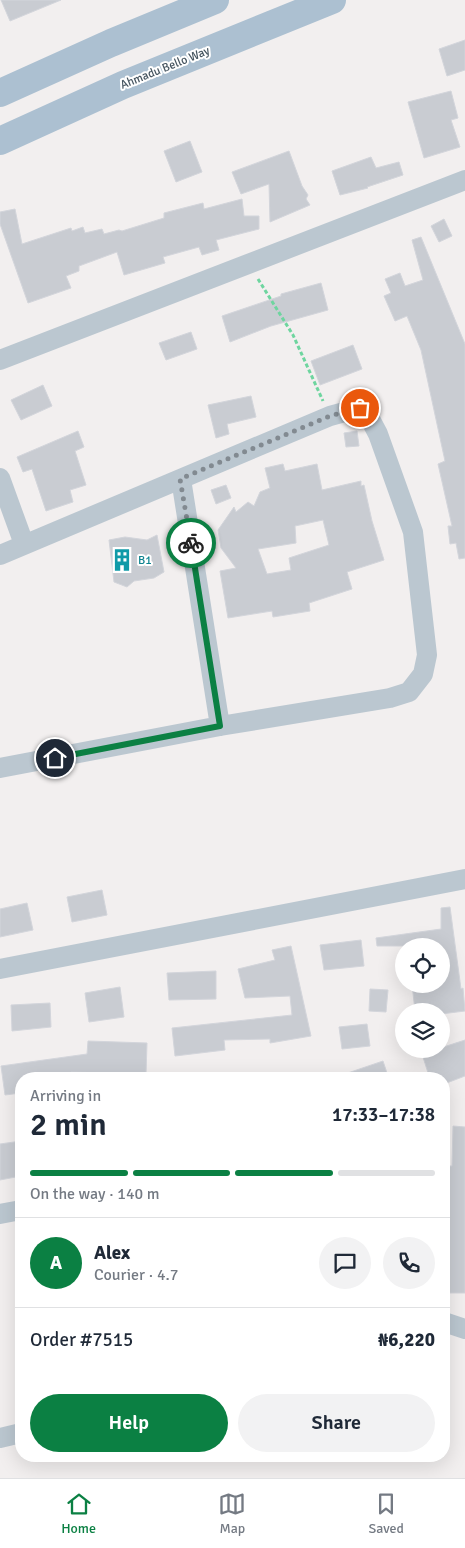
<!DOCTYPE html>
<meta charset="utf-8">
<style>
:root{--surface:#fff;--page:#f2f2f3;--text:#1f2937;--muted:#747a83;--line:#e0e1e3;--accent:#0b8043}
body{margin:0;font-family:Signika,sans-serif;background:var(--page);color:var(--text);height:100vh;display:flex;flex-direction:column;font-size:19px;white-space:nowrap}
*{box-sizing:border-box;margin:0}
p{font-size:16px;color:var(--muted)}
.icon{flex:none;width:28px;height:28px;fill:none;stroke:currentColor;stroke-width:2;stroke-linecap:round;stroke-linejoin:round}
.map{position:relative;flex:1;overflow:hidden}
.details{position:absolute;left:15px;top:1072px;width:435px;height:390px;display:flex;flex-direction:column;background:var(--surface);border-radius:20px;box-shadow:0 5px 20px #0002}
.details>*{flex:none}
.buttons{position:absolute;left:395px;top:938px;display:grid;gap:10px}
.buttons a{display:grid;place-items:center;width:55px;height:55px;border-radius:50%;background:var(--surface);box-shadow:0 5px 20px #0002;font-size:25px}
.pin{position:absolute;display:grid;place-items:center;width:42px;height:42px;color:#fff;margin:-21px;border:2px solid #fff;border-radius:50%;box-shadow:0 1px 5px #0007}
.courier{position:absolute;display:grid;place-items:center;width:50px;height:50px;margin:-25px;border:4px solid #0b8043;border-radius:50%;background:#fff;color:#222;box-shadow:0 1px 6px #0007}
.overview em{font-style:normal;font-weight:600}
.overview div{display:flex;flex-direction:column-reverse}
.overview{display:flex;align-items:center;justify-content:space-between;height:85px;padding:0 15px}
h1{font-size:32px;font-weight:600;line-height:38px}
.bar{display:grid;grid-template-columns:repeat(4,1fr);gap:8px 5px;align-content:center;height:60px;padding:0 15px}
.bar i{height:6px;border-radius:4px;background:var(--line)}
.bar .active{background:var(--accent)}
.bar p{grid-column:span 4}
.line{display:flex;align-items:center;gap:12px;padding:0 15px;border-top:1px solid var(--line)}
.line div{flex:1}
.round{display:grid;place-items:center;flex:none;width:52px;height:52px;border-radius:26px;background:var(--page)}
.primary-button{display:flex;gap:10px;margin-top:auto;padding:10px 15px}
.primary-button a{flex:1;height:58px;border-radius:30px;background:var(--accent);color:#fff;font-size:20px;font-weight:600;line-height:58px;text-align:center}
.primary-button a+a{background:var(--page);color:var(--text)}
.dock{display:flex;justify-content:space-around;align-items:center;height:70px;border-top:1px solid var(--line);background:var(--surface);font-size:14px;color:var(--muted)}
.dock a{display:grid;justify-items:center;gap:2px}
.dock .active{color:var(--accent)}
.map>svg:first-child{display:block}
.building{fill:#c9ccd2;stroke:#d3d5db;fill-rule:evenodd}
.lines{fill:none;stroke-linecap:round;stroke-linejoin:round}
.path{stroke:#6ed59f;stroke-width:3;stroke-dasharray:4 2.5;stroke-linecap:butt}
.street{stroke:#bbc7d0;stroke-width:20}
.primary{stroke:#acc0d1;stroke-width:28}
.done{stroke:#828a91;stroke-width:5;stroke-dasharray:0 9}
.route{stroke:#0b8043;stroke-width:6}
.labels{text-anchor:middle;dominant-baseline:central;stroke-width:4;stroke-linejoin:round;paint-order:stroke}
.street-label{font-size:12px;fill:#45545f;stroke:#fff}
.culture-label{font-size:12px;fill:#0d838f;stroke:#fff;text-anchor:start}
</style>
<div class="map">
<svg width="465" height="1478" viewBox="0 0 465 1478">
<rect width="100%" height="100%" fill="#f2efef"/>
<path class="building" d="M1 0H61L10 21Z
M465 40V70L447 76 439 49Z
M451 91 458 118 451 120 460 147 424 158 408 102Z
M190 141 202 172 176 182 164 151Z
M289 151 302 186 308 195 306 199 310 205 270 222 269 184 241 194 232 172Z
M371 157 376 168 399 162 403 175 367 187 368 188 340 195 332 171Z
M242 199 244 216H259V229L216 240 219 250 202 255 199 247 163 257 165 263 124 275 117 252 79 266V271L66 276 71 288 28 303 0 224V212L15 209 22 244 71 228 72 231 83 227 85 233 102 229 104 234 119 230 122 231 164 218V213L203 203 204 209Z
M444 219 452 236 439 242 431 226Z
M421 237 465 344V558L459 559 456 543 450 544 448 526H452L438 464 445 461 421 350 407 316 395 321 384 296 391 293 385 279 400 273 405 286 423 280 412 240Z
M321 283 328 310 271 326 230 342 222 316 281 296V294Z
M191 332 197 349 166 360 159 343Z
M353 345 362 369 320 385 311 361Z
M43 385 52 406 21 420 11 400Z
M251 396 256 417 227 424 229 434 216 438 208 405Z
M78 431 84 447 75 451 86 485 70 490 73 502 46 511 32 469 23 472 17 457Z
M357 431 359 446 346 447 344 433Z
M283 464 285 471 317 464 322 490 361 481V486L364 485 372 521 384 560 347 572 352 589 309 603 310 611 273 617 272 611 228 618 220 571 236 568 221 548 218 530 234 507 236 512 248 502 254 506 260 492 270 488 265 468ZM323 520 329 545 289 558 291 570 267 574 258 549 296 543 295 526Z
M226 485 231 498 216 504 211 490Z
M157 535 164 572 154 578 134 581 127 587 114 582 109 540 125 537 147 540Z
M102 890 107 915 72 922 67 897Z
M27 903 33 930 0 937V909Z
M450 907 461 989 463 988 465 1011 441 1014V1011H415L412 984H441V946H377L376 938 441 929V908Z
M361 940 364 966 324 970 320 945Z
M291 946 311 1036 270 1043V1039L224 1040 225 1050 175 1056 172 1028 292 1015 290 996 245 998 238 969 275 960 272 950Z
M216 971V999L169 1000 167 973Z
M120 987 124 1017 89 1022 85 993Z
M370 989 388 990 386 1012 369 1011Z
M50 1003 51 1027 12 1031 11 1005Z
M367 1024 370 1046 342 1049 339 1027Z
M465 1040V1076L444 1084V1079H430L422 1054Z
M88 1041 147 1043 146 1074 71 1072 72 1079H21V1093L5 1095 1 1066 87 1054Z
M383 1061 389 1079H339V1076Z
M453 1126 465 1127V1293H447L446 1242H449L447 1166H452Z
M21 1141V1176L0 1180V1144Z"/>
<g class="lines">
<path class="path" d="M258 279 293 335 323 401"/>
<path class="street" d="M0 360 465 180
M0 478 24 544
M181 479 220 726
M0 555 330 416 359 408 369 417 378 434 413 532 427 655 423 674 409 692 390 698 220 726 0 768
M0 969 465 879
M0 1214 21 1210
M444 1322 465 1329
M0 1438 21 1433"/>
<path class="primary" d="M0 93 111 43 215 0
M0 141 123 85 332 0"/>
</g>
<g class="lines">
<path class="done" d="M191 543 180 479 330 416 360 408"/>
<path class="route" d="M55 758 220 726 191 543"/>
</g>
<defs>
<symbol id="building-bare" viewBox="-9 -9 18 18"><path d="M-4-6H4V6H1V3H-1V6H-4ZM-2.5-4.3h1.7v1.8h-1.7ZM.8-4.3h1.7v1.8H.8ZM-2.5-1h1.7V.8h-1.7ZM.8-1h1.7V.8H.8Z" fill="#0f9aa8" stroke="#fff" stroke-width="2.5" paint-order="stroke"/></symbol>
</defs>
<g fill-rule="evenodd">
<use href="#building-bare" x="106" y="544" width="32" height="32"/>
</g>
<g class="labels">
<g class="street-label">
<text transform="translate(165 68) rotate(-22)">Ahmadu Bello Way</text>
</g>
<g class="culture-label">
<text x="138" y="560">B1</text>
</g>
</g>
</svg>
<div class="buttons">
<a><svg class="icon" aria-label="locate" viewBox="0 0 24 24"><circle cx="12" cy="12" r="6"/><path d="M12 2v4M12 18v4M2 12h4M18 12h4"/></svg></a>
<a><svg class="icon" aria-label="layers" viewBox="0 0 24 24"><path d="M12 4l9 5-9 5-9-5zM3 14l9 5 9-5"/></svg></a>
</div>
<div class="pin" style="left:360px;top:408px;background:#ea580c"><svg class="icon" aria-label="bag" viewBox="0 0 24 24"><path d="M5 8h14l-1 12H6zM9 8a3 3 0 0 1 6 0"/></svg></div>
<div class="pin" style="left:55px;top:758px;background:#1f2937"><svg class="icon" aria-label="home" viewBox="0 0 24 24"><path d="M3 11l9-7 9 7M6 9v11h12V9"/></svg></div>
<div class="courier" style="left:191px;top:543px"><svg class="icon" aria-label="bike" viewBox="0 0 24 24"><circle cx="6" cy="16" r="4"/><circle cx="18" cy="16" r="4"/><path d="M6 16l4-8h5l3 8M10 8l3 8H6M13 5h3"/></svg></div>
<section class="details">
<div class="overview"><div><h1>2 min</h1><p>Arriving in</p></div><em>17:33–17:38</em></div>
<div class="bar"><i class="active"></i><i class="active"></i><i class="active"></i><i></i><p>On the way · 140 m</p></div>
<div class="line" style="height:90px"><b class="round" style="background:var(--accent);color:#fff">A</b><div><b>Alex</b><p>Courier · 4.7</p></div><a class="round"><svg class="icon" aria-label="chat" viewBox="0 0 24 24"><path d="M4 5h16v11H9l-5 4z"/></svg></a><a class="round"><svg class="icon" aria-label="phone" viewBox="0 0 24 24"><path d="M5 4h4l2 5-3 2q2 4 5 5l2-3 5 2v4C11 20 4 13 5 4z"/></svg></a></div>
<div class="line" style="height:65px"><div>Order #7515</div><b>₦6,220</b></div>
<div class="primary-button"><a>Help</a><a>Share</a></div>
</section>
</div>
<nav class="dock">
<a class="active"><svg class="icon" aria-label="home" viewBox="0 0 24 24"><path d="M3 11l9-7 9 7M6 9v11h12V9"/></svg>Home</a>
<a><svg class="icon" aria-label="map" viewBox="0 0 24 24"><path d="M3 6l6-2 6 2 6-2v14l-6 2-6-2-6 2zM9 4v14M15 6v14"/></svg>Map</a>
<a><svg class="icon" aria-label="saved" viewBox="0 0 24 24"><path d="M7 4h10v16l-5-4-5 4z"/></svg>Saved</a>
</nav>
